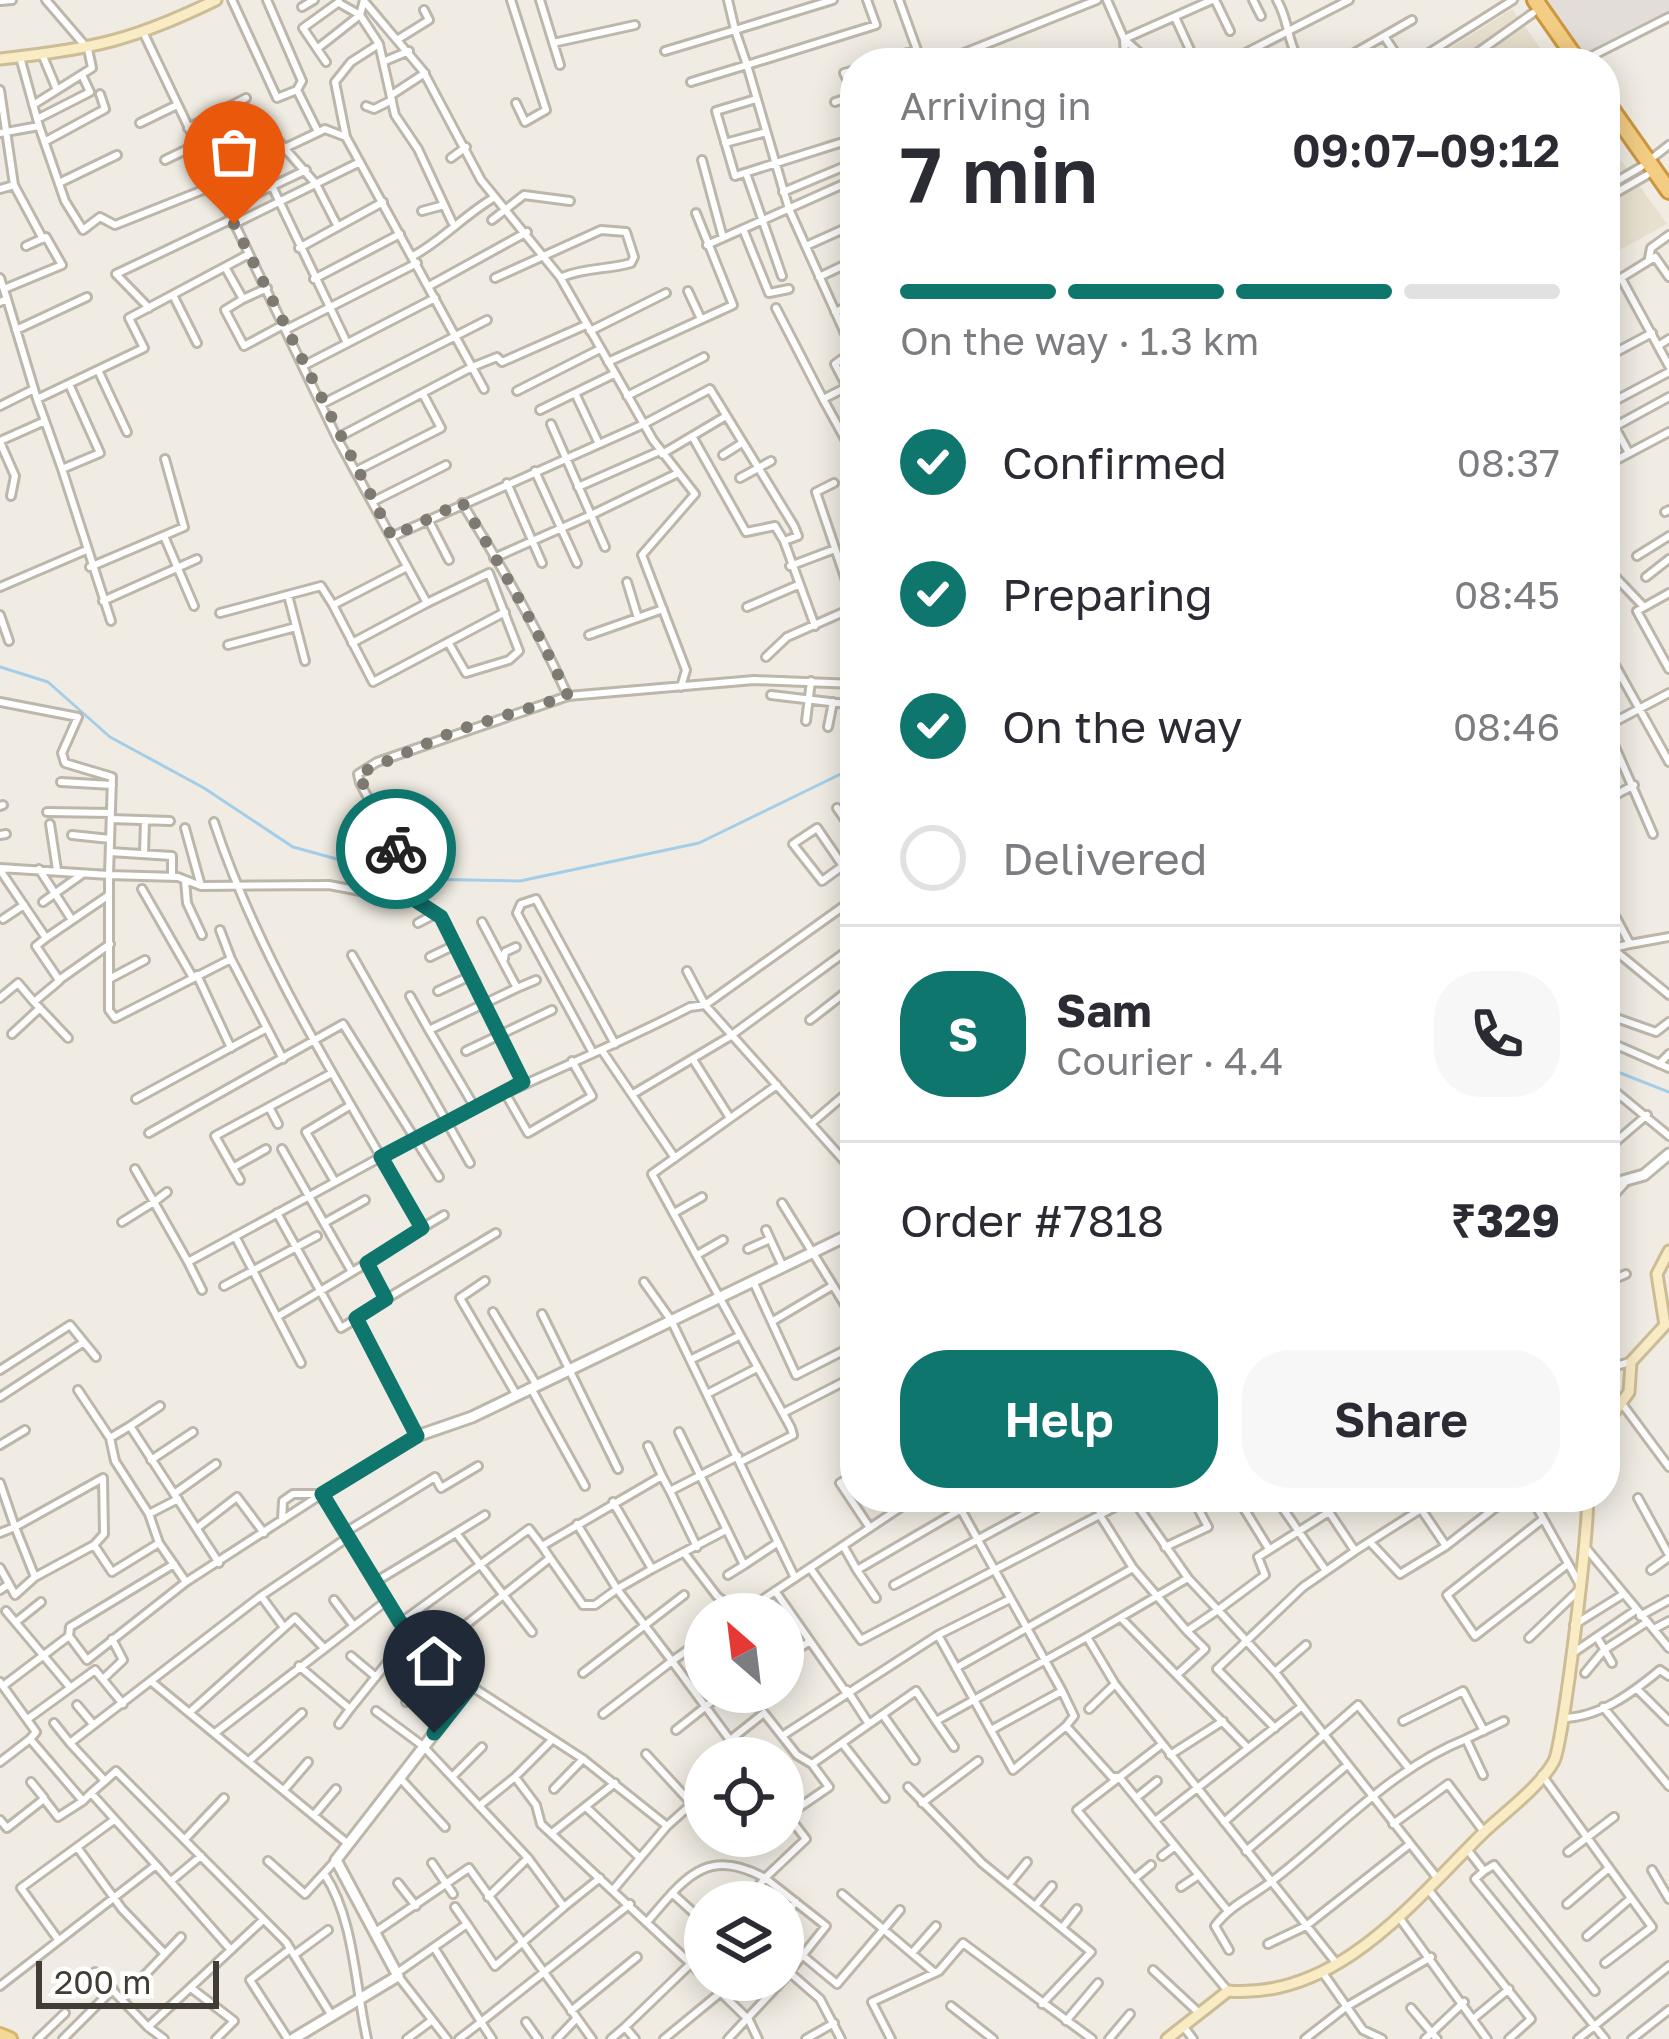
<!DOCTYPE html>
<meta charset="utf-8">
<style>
:root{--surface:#fff;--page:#f7f7f7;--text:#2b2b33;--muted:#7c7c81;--line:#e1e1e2;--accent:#0f766e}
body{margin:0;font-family:"Golos Text",sans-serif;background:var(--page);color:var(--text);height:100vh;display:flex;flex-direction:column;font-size:45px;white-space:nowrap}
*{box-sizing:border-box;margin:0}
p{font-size:39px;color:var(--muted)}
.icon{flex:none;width:66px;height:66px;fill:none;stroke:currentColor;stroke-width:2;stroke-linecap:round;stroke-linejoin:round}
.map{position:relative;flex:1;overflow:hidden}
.sheet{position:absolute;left:840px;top:48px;width:780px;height:1464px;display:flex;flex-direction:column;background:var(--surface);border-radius:48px;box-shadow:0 6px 30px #0003}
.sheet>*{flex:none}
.needle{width:78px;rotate:332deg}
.tools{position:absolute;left:684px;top:1593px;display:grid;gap:24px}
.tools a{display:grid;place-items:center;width:120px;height:120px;border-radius:50%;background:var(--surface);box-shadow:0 6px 30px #0003;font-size:60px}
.scale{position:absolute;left:36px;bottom:30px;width:183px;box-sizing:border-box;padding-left:12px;border:6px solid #413c34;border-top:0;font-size:33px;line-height:42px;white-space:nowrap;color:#413c34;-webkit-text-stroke:9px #fff;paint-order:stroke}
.pin{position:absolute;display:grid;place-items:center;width:102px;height:102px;color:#fff;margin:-123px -51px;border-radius:50% 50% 50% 0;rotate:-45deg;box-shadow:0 0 12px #0007}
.pin .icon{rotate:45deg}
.courier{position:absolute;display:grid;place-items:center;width:120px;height:120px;margin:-60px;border:9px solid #0f766e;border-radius:50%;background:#fff;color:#222;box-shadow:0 3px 15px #0007}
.summary em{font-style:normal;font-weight:600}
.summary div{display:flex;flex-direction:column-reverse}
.summary{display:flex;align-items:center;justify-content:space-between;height:204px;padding:0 60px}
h1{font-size:78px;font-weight:600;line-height:90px}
.bar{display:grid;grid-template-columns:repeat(4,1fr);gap:18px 12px;align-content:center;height:144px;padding:0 60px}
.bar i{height:15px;border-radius:9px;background:var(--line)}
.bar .on{background:var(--accent)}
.bar p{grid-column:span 4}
.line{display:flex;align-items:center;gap:30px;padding:0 60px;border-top:3px solid var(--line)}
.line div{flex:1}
.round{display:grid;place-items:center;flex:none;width:126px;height:126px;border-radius:48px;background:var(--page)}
ol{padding:0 60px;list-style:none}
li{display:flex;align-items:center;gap:36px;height:132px}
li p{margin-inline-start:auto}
li .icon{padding:12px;border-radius:50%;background:var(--accent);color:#fff;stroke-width:4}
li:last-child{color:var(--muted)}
li i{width:66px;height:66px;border:6px solid var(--line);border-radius:50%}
.action{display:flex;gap:24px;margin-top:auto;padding:24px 60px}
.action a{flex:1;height:138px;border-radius:48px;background:var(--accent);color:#fff;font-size:48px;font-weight:600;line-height:138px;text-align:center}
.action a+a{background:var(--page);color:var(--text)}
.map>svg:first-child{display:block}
.industrial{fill:#e2ddd8}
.education{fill:#e8e0ce}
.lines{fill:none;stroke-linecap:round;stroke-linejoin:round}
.stream{stroke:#a4cee8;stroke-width:3}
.minor-casing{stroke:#bdb6aa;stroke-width:12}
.tertiary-casing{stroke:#bdb6aa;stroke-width:15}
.secondary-casing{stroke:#ccbd96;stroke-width:15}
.primary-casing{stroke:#d7b46a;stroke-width:18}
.trunk-casing{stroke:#cd9740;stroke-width:20}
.minor{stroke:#fff;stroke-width:6}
.tertiary{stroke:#fff;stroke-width:9}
.secondary{stroke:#f9ebc4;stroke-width:9}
.primary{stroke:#f4d898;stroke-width:12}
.trunk{stroke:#f2cd83;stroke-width:14}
.done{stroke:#7e7a71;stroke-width:12;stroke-dasharray:0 21.6}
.route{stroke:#0f766e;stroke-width:15}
</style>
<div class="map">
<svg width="1669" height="2039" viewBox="0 0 1669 2039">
<rect width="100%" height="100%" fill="#f0ece3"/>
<path class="industrial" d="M1546 0H1669V17L1582 58Z"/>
<path class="education" d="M1512 9 1551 63H1427Z
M1605 138 1667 224 1605 258Z"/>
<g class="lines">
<path class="stream" d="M0 667 48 682 110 737 204 788 293 847 406 878
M417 879 520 881 699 843 855 767
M1605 1067 1669 1092"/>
<defs>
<path id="minor" d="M232 0 277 98 297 90 318 132
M267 0 302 81 297 90
M511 0 546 110 525 122 516 103
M540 0 560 65
M1107 0 1124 39 1151 63
M1215 0 1230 31
M1253 0 1261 16
M1277 0C1290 23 1285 36 1300 63
M0 1 12 0
M364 1 423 71 481 180 560 277 653 440 695 494 642 555 686 670 681 687
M302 7 314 0
M1175 17 1191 52
M144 34 337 438 472 367 346 137 335 82 351 62 379 44 360 15 364 0
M1384 36 1402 63
M400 38 429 20 424 10
M553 43 635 25
M379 44 395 115 418 149 452 222
M318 48 360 15 339 3
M917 50 923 63
M665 51 735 30 728 0
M42 54 57 90
M1534 55 1540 63
M385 61 409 51
M1582 61 1669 17
M326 62 303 28 339 2
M876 63 917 50 899 0
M939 63 1097 0
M1115 63 1125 57 1124 39 1212 0
M1226 63 1349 0
M1337 63 1412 20
M1413 63 1513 0
M1463 63 1533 13
M855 70 844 73 855 95
M691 82 747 65 735 30 833 0
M0 90 14 185 0 189
M393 94 425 73
M756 99 716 111 735 176 843 142
M835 102 851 97
M33 105 92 68 88 49 46 0
M366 106 374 109 392 100
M37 119 90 92 83 77
M260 120 316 184 338 227
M140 123 177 105
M39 126 65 201 83 230 100 217 115 225 213 186
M188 128 246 98
M0 133 39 126 20 57
M235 138 249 165
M46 141 105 109 100 94
M725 143 766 132
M1605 151 1607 149
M451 158 466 147
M1651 159 1669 145
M165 160 196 145
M702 160 723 238
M254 162 272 186 347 343
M746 173 782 276
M213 182 325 129 346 137
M59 183 117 155
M14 185 43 239
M1605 188 1641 167
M783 192 855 162
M1605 199 1647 175
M226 208 306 170
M422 211 444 205
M492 220 524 195 570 201
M234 224 360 162
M743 229 769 293 789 289
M707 245 855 179
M806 246 855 224
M299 248 383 202
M413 256C444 239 464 215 495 197
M1649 258 1651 248 1669 235
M225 267 243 299 225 310 244 346 285 324
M819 277 855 260
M0 278 7 299 0 302
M495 278 601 230 626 232 634 257 631 263C607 270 587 267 562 277
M1621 278 1655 257 1669 277
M314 279 400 234
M429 286 527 232
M1605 286 1621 278 1658 346 1669 339
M4 289 62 265 46 237 26 246
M688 291 701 319
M173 295 197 343
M7 299 34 389
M243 299 267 288
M149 308 116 274 232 219
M776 308 823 399
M835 312 855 303
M287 329 417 263
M16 330 87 297
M1605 330 1613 345
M590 331 666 293
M1658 346 1669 366
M1605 358 1652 333
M608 362 733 305 696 213
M305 365 435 298
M98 370 127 432
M847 387 823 399 855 457
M484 389 472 367 497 357 502 362 586 325
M517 391 600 349
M575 393 599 444
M627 396 704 357
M855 402 835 364 853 351 789 209 747 65 876 25 867 0
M322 404 487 320
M0 406 34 389 37 399 144 348 129 318 249 254
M1605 406 1669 372
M1605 409 1629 453
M540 410 614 374
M45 421 62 469 100 453 69 384
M551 424 591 515 676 474
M1605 432 1669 397
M692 436 746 532 775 526 784 541
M337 438 372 502 446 465
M0 441 45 421 37 399
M0 442 15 476 11 496
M662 454 726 416
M723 455 742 443
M1605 466 1669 432
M62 469 111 621
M356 471 441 428 423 394
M535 471 577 563
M740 478 771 461
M507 483 542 563
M834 483 816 492 855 607
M578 487 660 451
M372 502 391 537 644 424 710 389 794 526 798 536 784 541 815 626
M462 503C502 566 537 628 568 696
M1605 511 1611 508
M1665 512 1669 510
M428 519 449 560
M164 536 194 606
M391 537 427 603 489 573 519 651 509 660 466 673 448 642
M1637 556 1669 536
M494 558 591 515 605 547
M790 566 835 549
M1605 566 1644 607
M90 567 184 527 165 459
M407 567 333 605 373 682 505 612
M1646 577 1669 559
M627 582 638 618
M0 587 84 551
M1669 593 1637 611 1669 669
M288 595 305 661
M103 601 197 559
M747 607 798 585
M220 613 321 586 333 605
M0 615 9 641
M589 635 663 609
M352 643 427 603
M228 645 296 627
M1605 647 1669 762
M766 657 787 637 855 607
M771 695 855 705
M0 702 78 717 62 753 65 763 112 777 109 875 0 868
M806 721 811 681
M1605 724 1653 834
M828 727 833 702
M1605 727 1669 693
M61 782 112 785
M1608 799 1634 785
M0 806 3 805
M837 808 855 834
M47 812 111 813
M111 819 170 821
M50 824 57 870
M185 828 201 886
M0 835 6 834
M72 835 110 839
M110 852 172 856V877
M144 854 145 820
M843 866 817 828 793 844 822 881 855 857
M39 869 72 920
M0 870 46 938 109 895
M185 881 187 903 202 935
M142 889 192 976
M1605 897 1630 944 1669 937
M43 902 81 875
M418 902 413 881 360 783 358 774 377 762 568 696 754 680 855 684
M3 919 24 905
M418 923 435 914
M220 930 231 959
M46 938 36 946 59 980 110 944
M1612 948 1669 995
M1605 950 1630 944
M352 955 470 1163
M430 957 455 945
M504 959 505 952 516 947
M687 971 705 1005 855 898
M197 975 231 1048
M111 978 145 960
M517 988 536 980
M438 991 470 976
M410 996 429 1030
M0 998 18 983 34 1002 59 981
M34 1002 68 1038
M1605 1014 1656 1032 1669 1022
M810 1020 855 985
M12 1034 40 1008
M1605 1040 1669 1068
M466 1051 552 1010
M603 1052 675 1158
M593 1053 517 913 521 904 536 899 615 1044
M283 1059 231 959 115 1018 109 1010V875L178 877 201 886 329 885 418 902 441 917 523 1082
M694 1061 730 1118
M1659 1064 1669 1054
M1605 1083 1669 1136
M504 1091 528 1133 592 1096 572 1061
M633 1094 729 1037 855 945
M136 1099 267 1028
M474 1106 429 1030 517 988 482 922
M269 1107 278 1124
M813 1122 855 1086
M149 1133 343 1024 439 1177
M282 1149 352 1272
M1605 1151 1647 1115
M234 1167 266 1149
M135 1169 154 1202 167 1192
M240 1180 215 1136 332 1073
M335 1182 306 1132 351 1105
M782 1203 855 1321
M1605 1205 1624 1184
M277 1213 341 1328 356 1319
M674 1213 702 1197
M122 1222 154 1202 188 1262 381 1157C318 1049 253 941 214 822
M324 1223 365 1200
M422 1228 444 1215
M766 1230 783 1267
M235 1236 301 1363
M748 1249 770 1239
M697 1255 723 1240
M188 1262 202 1290
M485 1281 460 1298 516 1394
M753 1281 796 1375 855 1345
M644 1282 671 1320 795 1578
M1605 1283 1626 1274
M224 1286 317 1236
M386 1299 496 1233
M493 1312 536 1384
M542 1314 618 1469
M277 1317 367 1263
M773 1321 832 1286
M692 1359 737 1337
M1605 1369 1630 1362
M0 1370 70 1325 96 1357
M78 1390 110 1438 130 1426 219 1563
M532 1390 585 1486
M707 1394 757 1368
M0 1397 84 1342
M1623 1405 1669 1467
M783 1413 855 1376
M130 1426 160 1406
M679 1432 744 1565 777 1543
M416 1434 356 1319 386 1299 367 1263 422 1228 381 1157C481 1098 588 1060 690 1007L705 1005 855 1173
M110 1438 115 1461 149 1514 178 1499
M0 1445 25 1430
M648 1446 662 1476
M151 1460 193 1432
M740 1462 793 1435 791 1428 652 1174 777 1085
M851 1477 840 1483 870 1528
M0 1483 15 1527 103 1478 104 1534 94 1545
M670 1491 697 1547
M174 1494 216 1464
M954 1497 1062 1691 991 1730
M1275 1497 1326 1571
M1319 1497 1329 1512
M1413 1497 1421 1509 1439 1497
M1531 1497 1579 1583
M1638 1498 1669 1555
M1240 1502 1269 1549
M149 1514 159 1543
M1543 1519 1447 1595 1475 1636 1568 1564
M282 1520 283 1501 293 1494H318
M197 1528 237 1497 264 1533
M0 1533 15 1527 35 1577
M344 1533 435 1477 441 1488 478 1466
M456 1533 485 1515
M1370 1542 1400 1574 1446 1546
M844 1547 857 1570 960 1510
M1165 1547 1208 1527 1192 1497
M1586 1548 1669 1648
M685 1554 717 1596 740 1614
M550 1558 583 1605H595L617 1589 577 1524
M0 1568 9 1584 0 1590
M810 1568 861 1640 1132 1498 1188 1578 1218 1610 1187 1631 1205 1649 1179 1673
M1133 1568 1187 1631
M652 1569 726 1530
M857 1570 876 1598
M1651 1570 1669 1557
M728 1575 744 1565
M375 1582 456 1533 532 1632
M9 1584 15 1595 35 1577 94 1545 112 1572 159 1543 186 1582
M894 1585 1056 1497
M775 1591 845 1691
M261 1596 283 1626
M334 1600 353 1625
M6 1611 69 1686
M741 1614 916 1497
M1640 1616 1669 1600
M1122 1619 1248 1748
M16 1622 41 1602
M400 1623 529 1529 542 1546
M1574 1625 1622 1595
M1654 1629 1669 1621
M938 1635 1010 1599
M69 1636 87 1660 186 1582 322 1494
M1087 1637 1188 1578
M1597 1637 1612 1663
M705 1638 672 1661 730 1740
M1529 1638 1578 1591
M434 1650 550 1558 542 1546 662 1476 670 1491 738 1456
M1573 1653 1636 1610
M351 1656 376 1677
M783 1659 810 1641
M299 1666 350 1709 411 1633
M956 1668 1133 1568 1101 1517 1095 1497
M1275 1672 1306 1645
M583 1673 684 1595
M1585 1673 1604 1650 1647 1622
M103 1679 123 1660 112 1639
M0 1682 36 1732 30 1739 83 1801 91 1793
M153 1683 347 1843
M3 1686 69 1636 70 1627 174 1564
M471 1686 583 1759 667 1826 613 1890
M1637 1689 1669 1721
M847 1690 869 1724
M1062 1691 1074 1716 1066 1726
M406 1702 442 1655
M77 1705 93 1724
M1603 1707 1669 1786
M1089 1709 1115 1684
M376 1711 423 1746 528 1858 488 1897
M190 1712 295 1618 324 1648
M603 1714 672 1661 617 1589 652 1569 613 1502
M883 1715 915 1760
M29 1718 95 1670 123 1704
M1562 1718C1599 1718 1632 1693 1660 1670L1669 1676
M936 1721 954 1747
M1403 1721 1463 1691 1484 1731
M54 1723 70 1743
M339 1724 350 1709
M1275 1728 1217 1669 1303 1587 1355 1551
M676 1730 724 1692
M215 1733 385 1602
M782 1736 938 1635 1013 1770 1066 1726 1112 1777H1119L1228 1911
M1466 1739 1504 1721
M550 1742 515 1777 536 1805 541 1824 705 1977
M842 1743 885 1798
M1161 1745 1077 1810 1228 1991
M646 1754 692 1804
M1170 1755 1223 1721
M744 1758 730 1740 764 1713 797 1755 812 1764 916 1691 936 1721 1087 1637 1115 1684 1337 1964
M249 1761 302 1713
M0 1762 30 1739
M1542 1775 1652 1927 1605 1963
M399 1777 445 1827
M452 1777 482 1747
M105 1781 116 1771 286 1942 332 2016
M31 1782 44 1798
M908 1787 982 1863 1091 1952 1042 2004
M554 1789 583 1759
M284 1790 308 1762
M1136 1798 1157 1781
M922 1803 978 1761
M479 1806 515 1777
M587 1808 639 1857
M314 1815 336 1789
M788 1815 829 1787 812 1764
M0 1820 7 1828 44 1799 58 1817 83 1801
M1155 1821 1301 1707
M1224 1822 1358 1705 1408 1767
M1393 1824 1448 1784 1484 1832
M667 1826 705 1792
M552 1833 615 1783
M185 1839 224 1798
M77 1847 122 1909 165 1954
M1467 1849 1484 1871 1475 1879 1605 2039
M1246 1851 1346 1766
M1568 1852 1614 1817
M1162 1856 1175 1846
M268 1861 305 1894 336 1860
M432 1863 453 1894
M156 1865 231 1950
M1652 1870 1669 1899
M1484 1871 1494 1865 1595 1991
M325 1875C354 1919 355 1985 367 2039
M1134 1879 1151 1865
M1438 1879 1275 1672 1218 1610 1265 1575 1258 1557 1329 1512 1355 1551 1421 1509 1446 1546 1509 1497
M171 1881 201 1856
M398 1883 416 1906
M1009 1884 1027 1862
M1181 1887 1199 1875
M1428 1889 1531 2019 1509 2039
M672 1893 705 1923
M842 1894 935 1973
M746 1902 765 1878 826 1926 783 1980
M1567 1904 1609 1868
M565 1906 600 1878
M1035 1906 1052 1886
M455 1907 467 1924
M783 1916 796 1902
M1401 1920 1487 2039
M647 1922C685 1878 706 1846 765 1878L806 1839 783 1809
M1062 1928 1077 1909
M374 1933 469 1868 592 2039
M1587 1936 1630 1899
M57 1938 21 1888 114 1820
M1268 1944 1306 1926 1410 1844
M435 1949 481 2022 459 2039
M1229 1950 1215 1926C1229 1906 1253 1896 1272 1881 1337 1831 1389 1770 1466 1739L1483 1775
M913 1952 936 1926
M294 1955 328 1930
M802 1955 837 1984 900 1910
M1153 1970 1198 2012
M95 1972 148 2027
M789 1972 820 1999 841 2039
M397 1973 467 1924 495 1966 564 1907 528 1858
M1323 1973 1363 2030 1382 2039
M398 1976 447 2039
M708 1980 749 2020 758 2039
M0 1986 156 1865 91 1793 105 1781 70 1743 261 1596 347 1538
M191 1988 234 2021 216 2039
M122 1999 181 1937
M951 2006 993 2039
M1411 2008 1437 2039
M571 2011 637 1957
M1473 2019 1509 1989
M1066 2021 1098 1983
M526 2022 538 2039
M1184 2027 1193 2039
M38 2039 65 2013
M63 2039 113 1989
M164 2039 148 2027 263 1920
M288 2039 250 1980 290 1949
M407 2039 431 2021
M492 2039 481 2022 630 1904
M557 2039 577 2018
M611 2039 625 2027
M635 2039 625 2027 705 1950
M664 2039 720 1993
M728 2039 783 1980
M806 2039 834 2023
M891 2039 872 2002 939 1971 963 1943 1092 2039
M1109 2039 1130 2014
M1305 2039 1346 2007 1431 1957
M1425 2039 1464 2002
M1578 2039 1669 1966
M1632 2039 1669 2010"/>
<path id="tertiary" d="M1605 1186 1644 1175 1669 1154
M293 2039 398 1976 336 1860 471 1686 472 1677 400 1623 322 1494 417 1436 472 1417 855 1232"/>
<path id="secondary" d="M0 59C92 49 132 41 216 0
M1605 1425 1629 1392 1631 1362 1665 1325 1657 1274 1669 1251
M1167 2039 1228 1991C1337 2000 1413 1902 1483 1833 1505 1812 1540 1787 1554 1761 1563 1744 1591 1515 1587 1497"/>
<path id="primary" d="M0 2035 10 2039"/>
<path id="trunk" d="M1535 0 1579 63
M1605 100 1669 191"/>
</defs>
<use href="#minor" class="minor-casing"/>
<use href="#tertiary" class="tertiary-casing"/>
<use href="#secondary" class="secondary-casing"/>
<use href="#primary" class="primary-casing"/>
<use href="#trunk" class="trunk-casing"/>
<use href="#minor" class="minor"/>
<use href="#tertiary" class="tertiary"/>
<use href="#secondary" class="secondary"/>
<use href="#primary" class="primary"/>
<use href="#trunk" class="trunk"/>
</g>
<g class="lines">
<path class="done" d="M234 224 392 537 462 502C501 566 537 628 568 696L455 731 358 774 396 849"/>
<path class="route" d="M396 849 418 902 441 917 523 1082 381 1157 422 1228 367 1263 386 1299 356 1318 417 1436 322 1494 400 1622 472 1677 471 1686 434 1733"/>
</g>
</svg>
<div class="tools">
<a><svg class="needle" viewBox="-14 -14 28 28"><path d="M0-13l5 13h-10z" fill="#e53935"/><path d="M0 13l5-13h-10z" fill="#7c7c81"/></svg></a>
<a><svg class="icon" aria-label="locate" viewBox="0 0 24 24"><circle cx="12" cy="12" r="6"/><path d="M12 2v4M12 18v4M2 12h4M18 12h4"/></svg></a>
<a><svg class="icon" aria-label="layers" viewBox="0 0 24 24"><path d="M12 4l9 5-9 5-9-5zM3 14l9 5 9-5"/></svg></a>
</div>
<div class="scale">200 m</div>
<div class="pin" style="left:234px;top:224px;background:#ea580c"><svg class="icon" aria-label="bag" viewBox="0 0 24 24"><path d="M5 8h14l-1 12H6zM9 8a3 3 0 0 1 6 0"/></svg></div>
<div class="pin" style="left:434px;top:1733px;background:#1f2937"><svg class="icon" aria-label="home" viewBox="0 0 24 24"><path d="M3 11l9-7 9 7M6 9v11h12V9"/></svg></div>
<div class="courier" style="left:396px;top:849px"><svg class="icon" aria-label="bike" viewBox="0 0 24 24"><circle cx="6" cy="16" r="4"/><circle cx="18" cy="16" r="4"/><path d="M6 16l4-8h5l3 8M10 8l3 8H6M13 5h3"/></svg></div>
<section class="sheet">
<div class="summary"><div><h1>7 min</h1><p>Arriving in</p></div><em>09:07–09:12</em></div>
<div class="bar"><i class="on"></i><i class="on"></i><i class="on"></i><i></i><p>On the way · 1.3 km</p></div>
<ol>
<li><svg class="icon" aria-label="check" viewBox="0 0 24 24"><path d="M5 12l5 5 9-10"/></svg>Confirmed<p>08:37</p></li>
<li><svg class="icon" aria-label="check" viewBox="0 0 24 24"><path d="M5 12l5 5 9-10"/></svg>Preparing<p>08:45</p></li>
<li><svg class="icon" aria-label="check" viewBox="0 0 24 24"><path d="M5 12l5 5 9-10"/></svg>On the way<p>08:46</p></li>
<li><i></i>Delivered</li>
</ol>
<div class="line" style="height:216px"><b class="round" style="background:var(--accent);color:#fff">S</b><div><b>Sam</b><p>Courier · 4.4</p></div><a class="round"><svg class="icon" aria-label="phone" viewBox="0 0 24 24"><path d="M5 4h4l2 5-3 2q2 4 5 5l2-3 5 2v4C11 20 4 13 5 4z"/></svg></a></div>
<div class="line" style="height:156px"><div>Order #7818</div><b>₹329</b></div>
<div class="action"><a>Help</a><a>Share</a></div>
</section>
</div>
